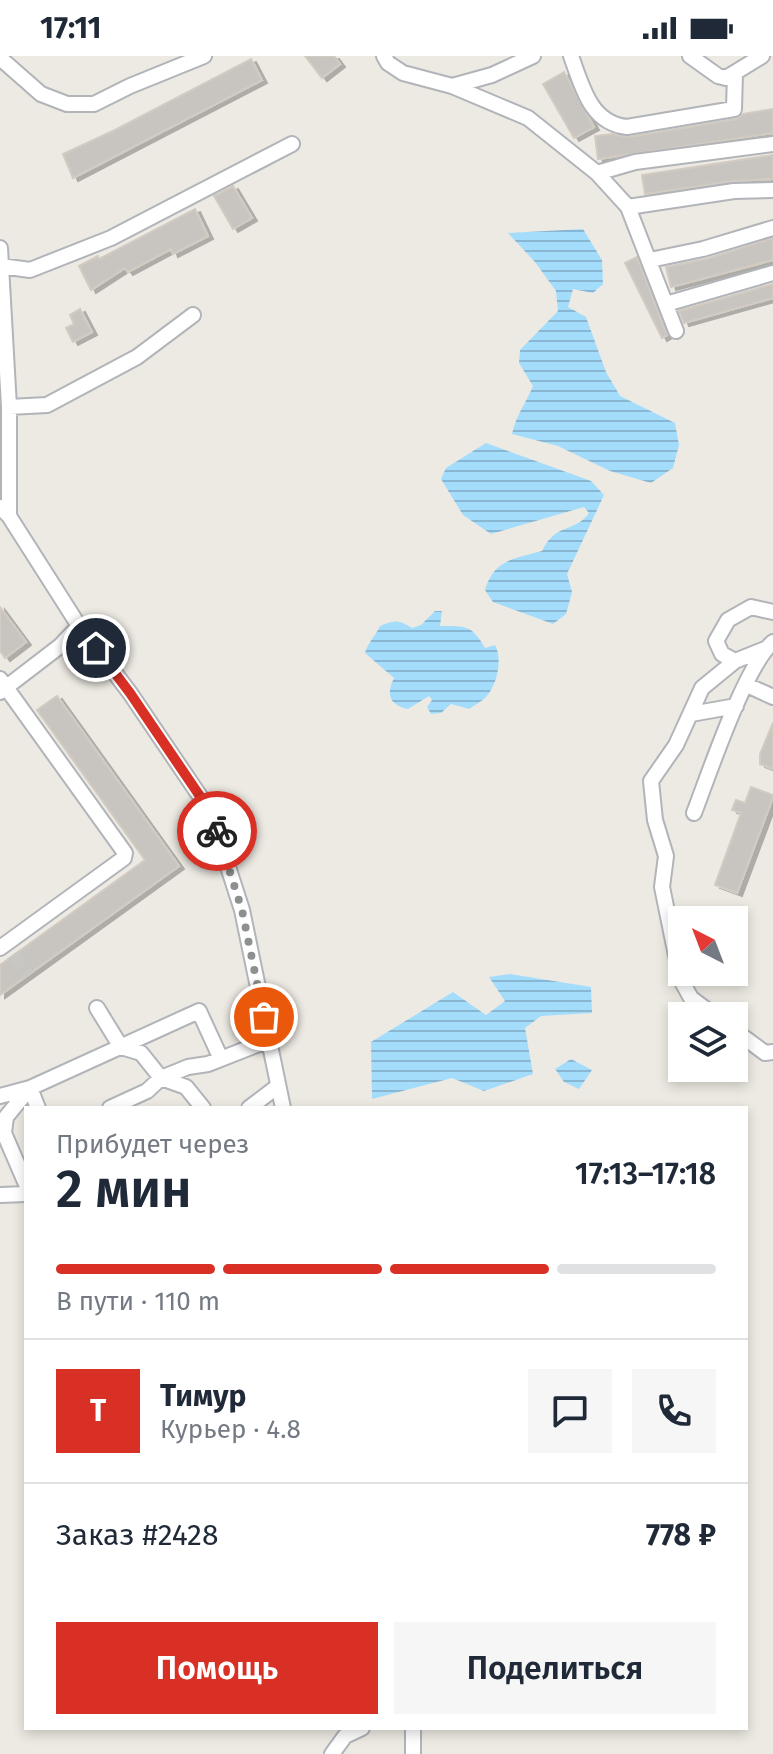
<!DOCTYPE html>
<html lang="ru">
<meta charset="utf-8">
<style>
:root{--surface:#fff;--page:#f6f6f7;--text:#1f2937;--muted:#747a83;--line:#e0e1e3;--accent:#d93025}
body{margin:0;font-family:"Fira Sans",sans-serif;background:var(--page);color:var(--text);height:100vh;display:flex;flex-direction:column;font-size:30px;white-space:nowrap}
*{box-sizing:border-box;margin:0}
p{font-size:26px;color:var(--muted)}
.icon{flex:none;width:44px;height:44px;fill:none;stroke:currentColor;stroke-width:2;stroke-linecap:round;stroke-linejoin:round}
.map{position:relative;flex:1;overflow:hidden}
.details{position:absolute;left:24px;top:1050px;width:724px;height:624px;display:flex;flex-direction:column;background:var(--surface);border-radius:0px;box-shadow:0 4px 12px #0003}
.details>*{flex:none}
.needle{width:52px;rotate:318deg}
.fabs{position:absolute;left:668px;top:850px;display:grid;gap:16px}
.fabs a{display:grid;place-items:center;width:80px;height:80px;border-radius:0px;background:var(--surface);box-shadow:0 4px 12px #0003;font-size:40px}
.pin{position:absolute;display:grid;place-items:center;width:68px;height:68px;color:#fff;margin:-34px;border:4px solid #fff;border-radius:50%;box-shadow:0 2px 8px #0007}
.courier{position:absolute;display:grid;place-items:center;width:80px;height:80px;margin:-40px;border:6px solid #d93025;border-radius:50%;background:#fff;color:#222;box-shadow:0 2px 10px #0007}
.overview em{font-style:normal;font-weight:600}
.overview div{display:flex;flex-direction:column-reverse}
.overview{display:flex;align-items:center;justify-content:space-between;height:136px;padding:0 32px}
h1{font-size:52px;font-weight:600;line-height:60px}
.bar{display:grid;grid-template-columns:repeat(4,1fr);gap:12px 8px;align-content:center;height:96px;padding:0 32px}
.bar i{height:10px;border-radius:6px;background:var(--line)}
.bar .current{background:var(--accent)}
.bar p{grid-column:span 4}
.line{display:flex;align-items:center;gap:20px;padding:0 32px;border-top:2px solid var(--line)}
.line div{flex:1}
.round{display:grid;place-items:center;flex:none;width:84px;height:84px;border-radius:0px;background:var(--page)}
.primary-button{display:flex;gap:16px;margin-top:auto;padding:16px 32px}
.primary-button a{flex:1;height:92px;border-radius:0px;background:var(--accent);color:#fff;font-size:32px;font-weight:600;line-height:92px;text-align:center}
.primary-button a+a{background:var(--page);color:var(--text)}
.status{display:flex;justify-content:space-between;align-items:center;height:56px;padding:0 40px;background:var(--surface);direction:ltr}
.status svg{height:22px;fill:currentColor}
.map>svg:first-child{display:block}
.water{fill:url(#water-rules)}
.building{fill:#c8c5c0;stroke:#d2cbc2;stroke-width:2;filter:url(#shadow)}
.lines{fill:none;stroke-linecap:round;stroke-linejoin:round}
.minor-tunnel{stroke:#c8c7c3;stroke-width:14;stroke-dasharray:14 7;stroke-linecap:butt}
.minor-casing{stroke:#b1b4b8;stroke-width:18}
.minor{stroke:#fff;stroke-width:14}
.done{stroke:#8e9090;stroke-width:8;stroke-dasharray:0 14.4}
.route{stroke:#d93025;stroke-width:10}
</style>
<div class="status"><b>17:11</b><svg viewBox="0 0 49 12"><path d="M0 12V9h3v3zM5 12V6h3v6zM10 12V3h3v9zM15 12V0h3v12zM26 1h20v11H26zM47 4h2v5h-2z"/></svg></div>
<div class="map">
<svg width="773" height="1698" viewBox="0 0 773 1698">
<defs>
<pattern id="water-rules" width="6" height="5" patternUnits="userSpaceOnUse" patternTransform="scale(2)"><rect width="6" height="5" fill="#a4ddfc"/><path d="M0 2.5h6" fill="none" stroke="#89b6d0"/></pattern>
<filter id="shadow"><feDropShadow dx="5" dy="3" stdDeviation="0" flood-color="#0004"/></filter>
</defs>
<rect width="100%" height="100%" fill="#edeae3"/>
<path class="water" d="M583 173 602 204 603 228 593 237 573 233 568 251 586 261 606 316 620 340 675 367 679 389 673 412 651 427 610 415 558 390 512 378C516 359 526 347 533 330L519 307 520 294 558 255 556 235 535 206 508 177Z
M486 387 591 425 604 439 567 518 572 536 566 558 553 568 493 546 485 534C494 503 514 503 542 495 556 466 575 477 589 457L584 451 491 478 463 459 441 423 446 412Z
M435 555H442L440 570C466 570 472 569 485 592L495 589C503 604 497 629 486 641 481 646 474 649 469 653L451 648 441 657 431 658 427 651 432 644 429 640 408 653C389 649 386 638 394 622L365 597C367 588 376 579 380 570 394 564 400 564 412 572L421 569Z
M510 918 591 931 592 957 541 960 525 972 533 1018 484 1035 452 1022 372 1043 371 986 453 936 486 959 505 945 489 921Z
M571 1003 592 1014 579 1033 564 1026 555 1013Z"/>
<path class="building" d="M305 0H334L340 8 322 22Z
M251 3 262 24 73 122 63 98 115 74Z
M564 16 594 71 574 82 543 28Z
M773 53V77L598 103 595 80 612 78 629 81 736 63 743 58Z
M773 99V123L733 125 645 138 642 119Z
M233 130 252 162 233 173 214 140Z
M195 153 208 180 173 198 171 193 128 216 125 212 91 234 79 210 98 200 99 203Z
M773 182V204L671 231 666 211 706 203Z
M637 201 667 279 662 282 625 207Z
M773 228V242L684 267 679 255Z
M80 253 92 276 73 286 66 272 74 268 70 259Z
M0 551 26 586 5 602 0 595Z
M57 640 179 810 0 939V909L145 804 37 654Z
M773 667V713L760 708V698Z
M751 731 773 739V741L737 837 715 829 741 757 732 754 736 744 745 747Z"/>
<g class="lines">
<path class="minor-tunnel" d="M13 899 28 919"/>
<defs>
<path id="minor" d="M384 0 388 7 403 17 452 30 528 62 597 117 628 151 676 275
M571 0C582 30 590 67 627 71L734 53 735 17
M690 0 718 20 726 22 762 0
M0 2 41 38 67 48H94L130 30 204 0
M452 30 492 19 533 0
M597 117 635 106 773 88
M628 151 734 135 773 134
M0 192 9 351V460
M650 204 703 193 773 172
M1 210 30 214 111 182 292 88
M666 248 773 217
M9 351 47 349 137 301 193 259
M0 451 9 460 79 570 130 637 210 755 242 854 283 1052
M735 605 722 598 716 585 728 564 751 551 773 556
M0 623 125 797 124 802 0 892
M747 629 773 641
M0 636 60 590 79 570
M691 658 736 650
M694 757C709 718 745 610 773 586
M97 952 121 991 141 997 161 1022 186 1031 203 1052
M715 960 691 942 681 924 662 831 666 800 655 764 651 725 676 689 702 632 735 605 765 593
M734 974 765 997 773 996
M0 1040 30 1032 199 955 221 1003
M110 1052 147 1035 161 1022 188 1011 208 1008 269 984
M249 1052 278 1030
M26 1128 4 1077 6 1061 30 1032 38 1052
M0 1139 26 1138
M332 1698 345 1680 362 1672
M413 1698V1672"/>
</defs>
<use href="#minor" class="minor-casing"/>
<use href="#minor" class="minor"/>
</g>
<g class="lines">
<path class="done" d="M217 775 242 854 264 961"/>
<path class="route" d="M96 592 130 637 210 755 217 775"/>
</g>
</svg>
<div class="fabs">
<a><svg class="needle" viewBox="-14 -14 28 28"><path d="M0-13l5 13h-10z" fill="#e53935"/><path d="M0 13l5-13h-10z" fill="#747a83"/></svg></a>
<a><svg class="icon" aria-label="layers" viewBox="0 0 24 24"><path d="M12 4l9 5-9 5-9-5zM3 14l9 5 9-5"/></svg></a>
</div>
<div class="pin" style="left:264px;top:961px;background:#ea580c"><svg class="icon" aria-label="bag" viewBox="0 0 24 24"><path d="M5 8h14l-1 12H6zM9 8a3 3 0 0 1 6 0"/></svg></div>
<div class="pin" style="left:96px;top:592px;background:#1f2937"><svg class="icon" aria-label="home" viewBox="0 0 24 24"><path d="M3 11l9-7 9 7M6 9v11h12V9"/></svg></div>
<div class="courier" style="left:217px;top:775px"><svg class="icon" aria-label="bike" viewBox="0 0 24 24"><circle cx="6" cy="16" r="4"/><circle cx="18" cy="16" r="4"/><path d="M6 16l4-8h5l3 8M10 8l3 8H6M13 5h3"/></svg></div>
<section class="details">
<div class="overview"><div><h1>2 мин</h1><p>Прибудет через</p></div><em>17:13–17:18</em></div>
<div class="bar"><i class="current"></i><i class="current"></i><i class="current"></i><i></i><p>В пути · 110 m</p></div>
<div class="line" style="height:144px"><b class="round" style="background:var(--accent);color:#fff">Т</b><div><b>Тимур</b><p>Курьер · 4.8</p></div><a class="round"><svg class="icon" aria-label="chat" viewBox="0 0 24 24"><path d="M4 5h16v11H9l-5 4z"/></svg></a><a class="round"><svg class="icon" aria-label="phone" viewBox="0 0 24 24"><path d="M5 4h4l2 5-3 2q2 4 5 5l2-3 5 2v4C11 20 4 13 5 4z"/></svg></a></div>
<div class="line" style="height:104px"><div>Заказ #2428</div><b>778 ₽</b></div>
<div class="primary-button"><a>Помощь</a><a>Поделиться</a></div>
</section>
</div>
